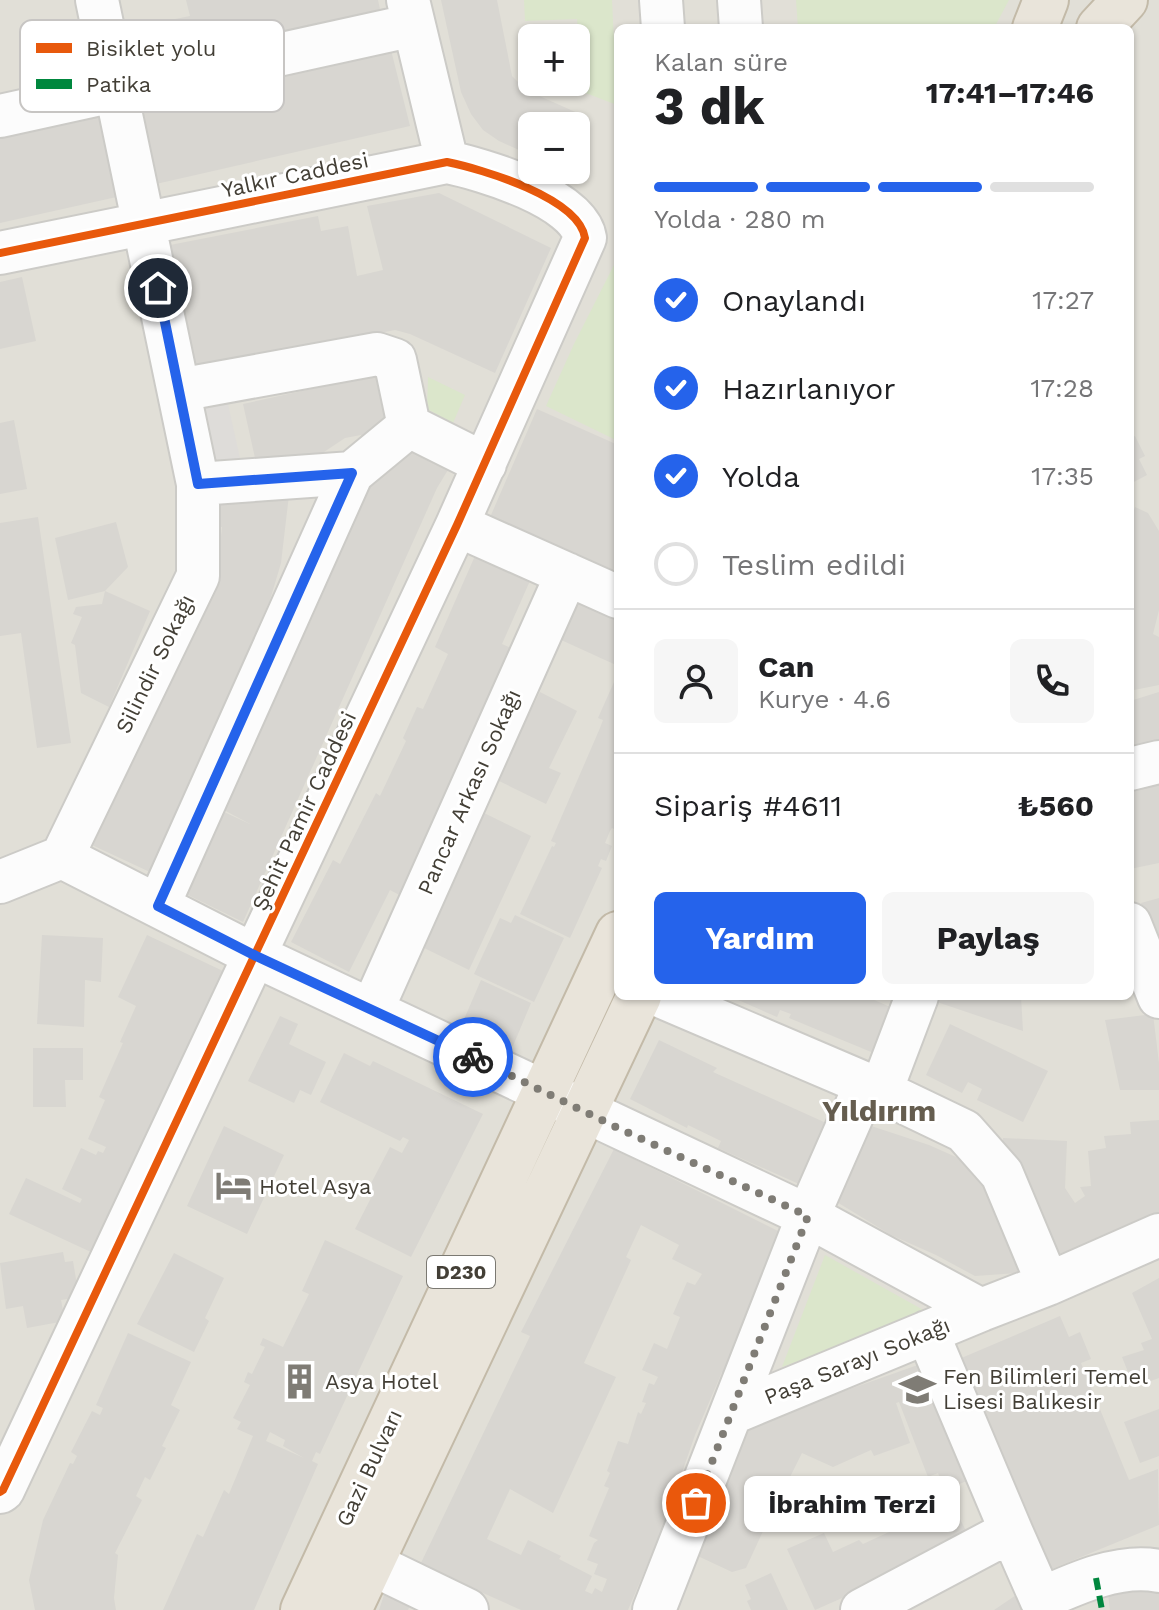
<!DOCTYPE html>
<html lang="tr">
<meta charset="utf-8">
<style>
:root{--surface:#fff;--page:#f6f6f6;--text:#202124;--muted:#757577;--line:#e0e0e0;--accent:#2563eb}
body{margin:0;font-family:"Work Sans",sans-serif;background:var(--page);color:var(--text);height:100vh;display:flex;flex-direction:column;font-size:30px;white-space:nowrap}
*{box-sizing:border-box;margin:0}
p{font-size:26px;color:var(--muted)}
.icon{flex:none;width:44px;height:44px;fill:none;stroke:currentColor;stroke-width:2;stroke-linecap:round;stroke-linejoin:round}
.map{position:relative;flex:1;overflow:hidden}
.panel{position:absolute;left:614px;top:24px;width:520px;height:976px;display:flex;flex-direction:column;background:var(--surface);border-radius:12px;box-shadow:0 2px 6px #0004}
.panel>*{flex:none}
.tools{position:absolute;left:518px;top:24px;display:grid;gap:16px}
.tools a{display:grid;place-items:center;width:72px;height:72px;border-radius:12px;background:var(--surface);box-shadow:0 2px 6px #0004;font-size:40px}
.pin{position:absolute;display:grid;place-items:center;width:68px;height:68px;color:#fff;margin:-34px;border:4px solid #fff;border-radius:50%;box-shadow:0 2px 8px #0007}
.courier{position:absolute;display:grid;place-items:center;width:80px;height:80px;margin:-40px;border:6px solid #2563eb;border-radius:50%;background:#fff;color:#222;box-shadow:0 2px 10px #0007}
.bubble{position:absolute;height:56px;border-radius:12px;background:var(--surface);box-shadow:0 2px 6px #0004;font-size:26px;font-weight:700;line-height:56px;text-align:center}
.headline em{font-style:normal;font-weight:700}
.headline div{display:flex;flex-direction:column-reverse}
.headline{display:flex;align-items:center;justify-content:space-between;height:136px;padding:0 40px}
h1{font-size:52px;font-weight:700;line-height:60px}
.bar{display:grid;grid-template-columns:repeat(4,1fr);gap:12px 8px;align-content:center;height:96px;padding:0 40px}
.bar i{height:10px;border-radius:6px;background:var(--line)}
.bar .active{background:var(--accent)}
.bar p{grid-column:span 4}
.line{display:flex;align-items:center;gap:20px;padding:0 40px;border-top:2px solid var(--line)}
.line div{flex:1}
.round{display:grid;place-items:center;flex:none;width:84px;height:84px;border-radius:12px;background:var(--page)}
ol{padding:0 40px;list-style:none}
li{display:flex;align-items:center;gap:24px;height:88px}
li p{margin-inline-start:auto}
li .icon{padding:8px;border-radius:50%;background:var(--accent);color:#fff;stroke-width:4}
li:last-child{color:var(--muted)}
li i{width:44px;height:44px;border:4px solid var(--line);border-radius:50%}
.primary-button{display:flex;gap:16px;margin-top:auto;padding:16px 40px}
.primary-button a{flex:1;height:92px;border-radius:12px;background:var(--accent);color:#fff;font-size:32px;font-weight:700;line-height:92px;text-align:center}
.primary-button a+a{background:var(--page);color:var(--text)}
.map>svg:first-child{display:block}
.residential{fill:#e1dfd7;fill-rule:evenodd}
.green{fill:#dbe6cb}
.parking{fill:#dedcd9}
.building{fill:#d8d6d1;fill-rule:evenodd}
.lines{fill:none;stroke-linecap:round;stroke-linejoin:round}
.minor-casing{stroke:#cccbc7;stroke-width:46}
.highway-casing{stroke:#c3baa8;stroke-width:48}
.minor{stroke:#fcfcfc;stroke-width:42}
.highway{stroke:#e9e4da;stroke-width:44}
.quiet{stroke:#00873e;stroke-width:6;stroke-dasharray:12 6;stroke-linecap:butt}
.cycleway-casing{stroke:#fff;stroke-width:13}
.cycleway{stroke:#e8590c;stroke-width:8}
.done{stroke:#7f7c75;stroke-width:8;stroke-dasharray:0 14.4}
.route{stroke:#2563eb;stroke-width:10}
.labels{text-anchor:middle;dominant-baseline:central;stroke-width:6;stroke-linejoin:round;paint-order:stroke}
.shield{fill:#fff;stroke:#7b7972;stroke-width:2}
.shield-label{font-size:20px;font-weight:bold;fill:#433f36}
.street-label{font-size:22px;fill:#433f36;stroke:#fff}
.poi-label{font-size:22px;fill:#433f36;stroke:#fff;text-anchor:start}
.district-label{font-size:30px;font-weight:bold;fill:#655d4f;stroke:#fff}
.key{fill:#fff;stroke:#c7c5c3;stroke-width:2}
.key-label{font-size:22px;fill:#433f36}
</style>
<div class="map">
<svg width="1159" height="1610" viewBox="0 0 1159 1610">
<rect width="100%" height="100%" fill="#eeede9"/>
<path class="residential" d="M0 0H1159V1610H0ZM618 28H1130V996H618ZM532 38H576V82H532ZM532 126H576V170H532Z"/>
<path class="green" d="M524 0H612L617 105 583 92 577 19 525 21Z
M796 0H1009L994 28H798Z
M574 24 575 38H532V71L522 27Z
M618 257V441L546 406 574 344Z
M428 377 465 395 453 423 427 409Z
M825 1255 925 1311V1316L782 1367Z"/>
<path class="parking" d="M226 395 241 463 211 470 197 401Z"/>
<path class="building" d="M186 0H378L381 14 129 68 121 30 190 16Z
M441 0H497L512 76 526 90 582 115 577 126H532V156L499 141 483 130 471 114 461 92Z
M390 46 410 126 156 184 139 105Z
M101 107 121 196 0 223V129Z
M439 193 551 248 495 373 410 334 395 330 189 371 165 246 318 216 321 231 348 226 357 276 383 270 367 206Z
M22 277 36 341 0 349V282Z
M375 375 386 425 362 439 361 435 345 438 321 454 257 467 243 404Z
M537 409 618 445V532L615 538 618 539V560L610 577 488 522Z
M14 420 27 489 0 494V423Z
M1135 436 1145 456 1139 459 1147 475 1130 484V438Z
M413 444 454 460 437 488 243 922 184 893 222 811 252 825 222 809 313 616 371 483Z
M289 495 281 563 270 600 152 873 92 845 173 670 219 554 222 527H218V497Z
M1135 507 1148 513 1159 531V610L1153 634 1159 637V685L1134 690 1130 674V521Z
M38 517 71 743 37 748 21 633 0 636V523Z
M116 522 128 567 105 591 68 600 55 538Z
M478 549 533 574 502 644 520 652 405 898 390 890 349 972 291 942 333 860 340 864 376 793 380 796 406 741 403 738 417 707 423 709 448 654 435 647Z
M105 591 150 611 109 707 81 693 75 645 71 643 82 617 73 614 76 607 102 604Z
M579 596 618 615V659L616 665 559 639Z
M618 673V825L616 830 612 828 610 831 605 843 612 846 606 861 601 859 598 866 602 868 570 938 520 914 552 846 554 847 556 843 551 841 600 728 603 720 598 718Z
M540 692 577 711 549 768 561 773 546 804 497 780Z
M1159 692V753L1130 763V701Z
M1159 775V863L1130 869V782Z
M478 810 531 836 469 970 416 944Z
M1159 898V961L1158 962 1141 903Z
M515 915 564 938 534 1002 474 974 500 918 511 923Z
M42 935 103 938 101 982 85 980 84 1027 37 1024Z
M147 935 223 971 93 1253 9 1214 26 1178 80 1203 82 1199 62 1189 81 1148 96 1155 98 1151 103 1153 106 1147 88 1139 105 1100 99 1097 123 1043 120 1042 136 1006 118 997Z
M481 980 531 1003 513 1046 462 1024Z
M729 996H865L895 1009 876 1054 789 1018 791 1014 780 1010 777 1017Z
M933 996H1021L1023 1031 931 1000Z
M1153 1014 1159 1063V1090H1120L1105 1020Z
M280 1016 298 1024 289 1044 326 1062 311 1095 300 1090 294 1103 248 1081Z
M950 1024 1048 1071 1023 1122 977 1100 982 1089 968 1082 962 1093 926 1075Z
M659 1040 717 1068 713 1072 835 1127 808 1188 718 1148 721 1141 688 1125 687 1128 630 1099Z
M33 1048H83V1080H65L66 1107H33Z
M344 1053 370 1066 373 1061 483 1114 411 1257 355 1229 372 1196 366 1193 390 1147 402 1153 409 1140 403 1137 400 1141 320 1102Z
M1159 1120V1219L1056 1258 1003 1152V1138L1067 1141 1065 1188 1075 1203 1085 1196 1080 1187 1091 1186 1088 1151 1106 1148 1104 1136 1131 1134 1130 1122Z
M859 1122 929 1145 974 1165 1001 1202 1018 1273 975 1276 936 1255 891 1235 827 1196Z
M224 1126 284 1155 247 1234 187 1206Z
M614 1149 786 1235 726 1373 722 1372 695 1435 662 1530 628 1610H521L420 1565 530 1336 521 1332ZM641 1225 679 1245 672 1259 702 1274 695 1285 687 1282 673 1314 680 1317 667 1349 654 1343 642 1370 658 1377 654 1385 649 1383 642 1402 646 1403 641 1414 638 1412 628 1444 618 1441 607 1471 610 1473 604 1486 609 1488 589 1536 598 1540 594 1543 587 1560 598 1564 594 1574 607 1579 602 1592 595 1588 592 1594 585 1591 592 1576 559 1559 561 1556 528 1540 521 1555 487 1539 510 1489 553 1513 616 1377 584 1363 631 1260 626 1257Z
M325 1240 403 1276 320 1454 316 1452 312 1461 318 1464 254 1610H163L197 1534 203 1537 224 1490 229 1494 253 1436 237 1429 241 1422 233 1418 250 1385 244 1382 248 1372 252 1374 265 1347 260 1345 263 1338 283 1347 309 1294 302 1291ZM270 1432 285 1440 283 1446 304 1458 266 1441Z
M63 1252 65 1262 73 1261 79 1297 61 1300 65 1321 27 1328 23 1306 6 1309 0 1263Z
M174 1253 224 1278 205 1318 209 1321 194 1352 137 1324Z
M1159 1278V1378L1134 1387 1122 1357 1144 1350 1141 1343 1152 1339 1132 1293Z
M1060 1316 1069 1337 1080 1332 1091 1359 1081 1363 1129 1480 1158 1469 1159 1525 1042 1573 952 1362Z
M128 1333 191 1362 171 1405 180 1410 162 1446 166 1448 150 1480 145 1477 136 1496 142 1500 115 1553 118 1555 114 1598 116 1610H35L29 1580 43 1520 70 1463 73 1464 77 1456 71 1452 92 1411 100 1415 103 1408 96 1405Z
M929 1361 974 1478 945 1490 938 1473 928 1477 899 1402 896 1403 910 1443 874 1456 871 1450 833 1467 802 1453 785 1487 789 1489 776 1516 771 1514 746 1568 732 1572 687 1551 746 1426Z
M1159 1409V1456L1140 1463 1124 1422Z
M952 1503 971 1541 815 1610 787 1549 824 1533 833 1552 859 1540 863 1544Z
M771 1573 788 1610H751L747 1601 751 1599 745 1585Z
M1159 1581V1610H1110L1107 1585Z
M1022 1591 1031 1610H994Z
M384 1595 410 1605 408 1610H379Z"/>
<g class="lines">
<defs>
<path id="minor" d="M408 0 447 162
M661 0 663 28
M739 0 741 28
M0 116 414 25
M0 253 447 162C482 169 579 198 585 238L457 525 3 1490 0 1492
M179 390 377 354 395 360 409 426 352 473 198 484
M409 426 485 464
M457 525 618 597
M1130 769 1159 762
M62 857 198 576V484L97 0
M0 882 62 857 256 956 808 1216 981 1310 1048 1284 1159 1235
M158 906 352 473
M1130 924 1159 997
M660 996 866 1084 964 1131 1002 1174 1048 1284
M372 1010 567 574
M881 1091 917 996
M927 1332 1011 1531
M732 1413 981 1310
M372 1564 467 1610
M654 1610 808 1216 866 1084
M862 1610 1011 1531 1041 1599C1076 1583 1121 1563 1159 1571"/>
<path id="highway" d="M1035 28 1046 0
M1099 28 1125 0
M303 1610 618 934
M349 1610 639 996"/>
</defs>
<use href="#minor" class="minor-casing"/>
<use href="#highway" class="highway-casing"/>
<use href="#minor" class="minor"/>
<use href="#highway" class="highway"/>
<path class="quiet" d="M1096 1578 1102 1610"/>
<defs>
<path id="cycleway" d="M0 253 447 162C482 169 579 198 585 238L457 525 3 1490 0 1492"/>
</defs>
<use href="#cycleway" class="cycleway-casing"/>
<use href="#cycleway" class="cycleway"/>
</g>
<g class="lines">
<path class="done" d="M473 1057 616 1127 808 1216 696 1503"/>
<path class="route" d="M158 288 198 484 352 473 158 906 256 956 473 1057"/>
</g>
<defs>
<symbol id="hotel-bare" viewBox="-9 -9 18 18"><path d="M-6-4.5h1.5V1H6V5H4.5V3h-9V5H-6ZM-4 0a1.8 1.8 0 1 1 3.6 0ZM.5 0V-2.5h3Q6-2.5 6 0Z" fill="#7f7c75" stroke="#fff" stroke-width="2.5" paint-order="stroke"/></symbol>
<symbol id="building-bare" viewBox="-9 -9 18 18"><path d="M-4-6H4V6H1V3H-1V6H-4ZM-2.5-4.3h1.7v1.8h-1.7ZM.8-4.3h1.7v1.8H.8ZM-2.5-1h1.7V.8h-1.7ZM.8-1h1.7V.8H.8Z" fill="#7f7c75" stroke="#fff" stroke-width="2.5" paint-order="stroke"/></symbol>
<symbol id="school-bare" viewBox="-9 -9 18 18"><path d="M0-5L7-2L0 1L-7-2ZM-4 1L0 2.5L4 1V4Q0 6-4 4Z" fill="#7f7c75" stroke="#fff" stroke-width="2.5" paint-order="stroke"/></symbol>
</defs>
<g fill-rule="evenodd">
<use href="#hotel-bare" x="208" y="1160" width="51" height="51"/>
<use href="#building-bare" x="274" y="1356" width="51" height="51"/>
<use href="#school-bare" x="892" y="1364" width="51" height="51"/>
</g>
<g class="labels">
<rect class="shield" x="427" y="1256" width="68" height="32" rx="6"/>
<g class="shield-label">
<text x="461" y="1272">D230</text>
</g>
<g class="street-label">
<text transform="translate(295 175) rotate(-12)">Yalkır Caddesi</text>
<text transform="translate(155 664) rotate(-64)">Silindir Sokağı</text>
<text transform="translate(469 792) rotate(-66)">Pancar Arkası Sokağı</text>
<text transform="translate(304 811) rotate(-65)">Şehit Pamir Caddesi</text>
<text transform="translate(857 1361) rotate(-22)">Paşa Sarayı Sokağı</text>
<text transform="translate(369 1468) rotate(-65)">Gazi Bulvarı</text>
</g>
<g class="poi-label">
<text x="259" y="1186">Hotel Asya</text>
<text x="943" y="1376">Fen Bilimleri Temel<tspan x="943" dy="25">Lisesi Balıkesir</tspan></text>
<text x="325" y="1381">Asya Hotel</text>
</g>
<g class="district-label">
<text x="879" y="1110">Yıldırım</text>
</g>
</g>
<rect x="20" y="20" width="264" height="92" rx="12" class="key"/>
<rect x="36" y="43" width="36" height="10" fill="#e8590c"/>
<rect x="36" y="79" width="36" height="10" fill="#00873e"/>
<g class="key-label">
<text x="86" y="56">Bisiklet yolu</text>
<text x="86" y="92">Patika</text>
</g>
</svg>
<div class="tools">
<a>+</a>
<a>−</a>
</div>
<div class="pin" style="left:696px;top:1503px;background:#ea580c"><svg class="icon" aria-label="bag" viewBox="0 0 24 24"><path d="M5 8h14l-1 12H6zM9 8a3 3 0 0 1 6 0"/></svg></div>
<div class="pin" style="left:158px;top:288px;background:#1f2937"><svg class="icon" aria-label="home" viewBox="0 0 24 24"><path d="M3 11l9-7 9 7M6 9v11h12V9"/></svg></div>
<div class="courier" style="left:473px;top:1057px"><svg class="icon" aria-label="bike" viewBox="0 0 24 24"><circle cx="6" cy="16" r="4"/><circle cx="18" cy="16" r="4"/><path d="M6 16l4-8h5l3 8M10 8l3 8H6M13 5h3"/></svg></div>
<div class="bubble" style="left:744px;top:1476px;width:216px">İbrahim Terzi</div>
<section class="panel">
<div class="headline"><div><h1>3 dk</h1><p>Kalan süre</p></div><em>17:41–17:46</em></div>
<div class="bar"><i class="active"></i><i class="active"></i><i class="active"></i><i></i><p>Yolda · 280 m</p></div>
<ol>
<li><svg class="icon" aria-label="check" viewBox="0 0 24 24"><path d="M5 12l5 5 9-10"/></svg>Onaylandı<p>17:27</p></li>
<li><svg class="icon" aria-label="check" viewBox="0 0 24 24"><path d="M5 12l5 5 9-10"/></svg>Hazırlanıyor<p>17:28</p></li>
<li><svg class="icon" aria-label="check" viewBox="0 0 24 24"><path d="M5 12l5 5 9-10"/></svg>Yolda<p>17:35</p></li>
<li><i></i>Teslim edildi</li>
</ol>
<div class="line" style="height:144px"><a class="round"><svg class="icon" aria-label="person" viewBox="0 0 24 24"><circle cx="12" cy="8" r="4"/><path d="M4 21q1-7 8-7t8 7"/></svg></a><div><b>Can</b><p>Kurye · 4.6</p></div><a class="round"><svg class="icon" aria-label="phone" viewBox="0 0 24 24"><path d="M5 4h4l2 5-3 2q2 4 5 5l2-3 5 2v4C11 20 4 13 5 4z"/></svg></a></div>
<div class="line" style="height:104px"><div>Sipariş #4611</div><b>₺560</b></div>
<div class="primary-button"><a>Yardım</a><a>Paylaş</a></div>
</section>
</div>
